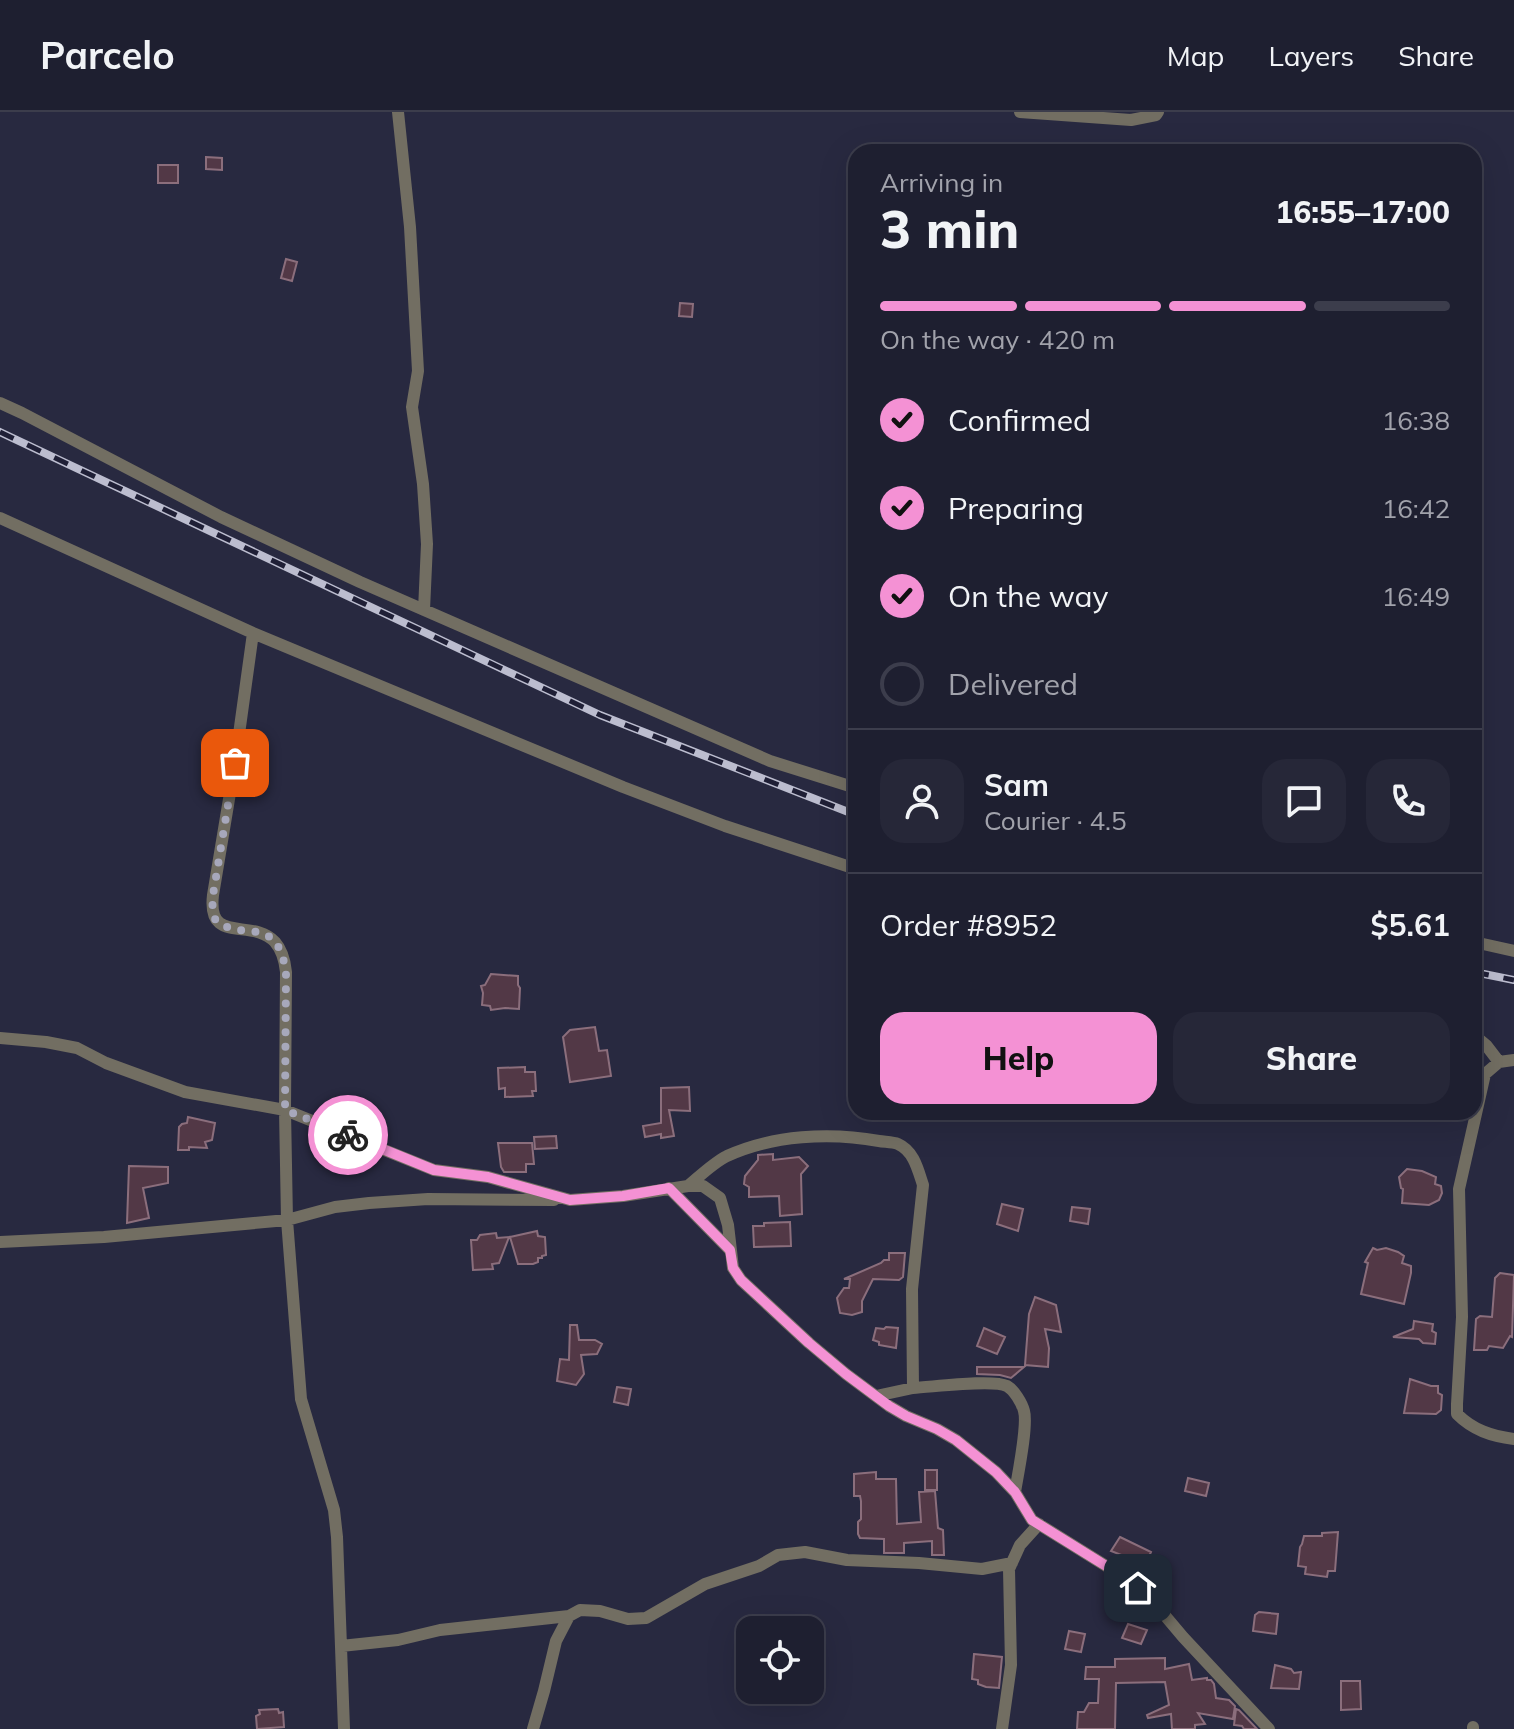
<!DOCTYPE html>
<meta charset="utf-8">
<style>
:root{--surface:#1e1f30;--page:#262738;--text:#f1f3f6;--muted:#a1a2ab;--line:#3c3d4c;--accent:#f491d4}
body{margin:0;font-family:Mulish,sans-serif;background:var(--page);color:var(--text);height:100vh;display:flex;flex-direction:column;font-size:30px;white-space:nowrap}
*{box-sizing:border-box;margin:0}
p{font-size:26px;color:var(--muted)}
.icon{flex:none;width:44px;height:44px;fill:none;stroke:currentColor;stroke-width:2;stroke-linecap:round;stroke-linejoin:round}
.map{position:relative;flex:1;overflow:hidden}
.panel{position:absolute;left:848px;top:32px;width:634px;height:976px;display:flex;flex-direction:column;background:var(--surface);border-radius:24px;box-shadow:0 8px 32px #0002,0 0 0 2px var(--line)}
.panel>*{flex:none}
.fabs{position:absolute;left:736px;top:1504px;display:grid;gap:16px}
.fabs a{display:grid;place-items:center;width:88px;height:88px;border-radius:16px;background:var(--surface);box-shadow:0 8px 32px #0002,0 0 0 2px var(--line);font-size:40px}
.pin{position:absolute;display:grid;place-items:center;width:68px;height:68px;color:#fff;margin:-34px;border-radius:16px;box-shadow:0 4px 12px #0006}
.courier{position:absolute;display:grid;place-items:center;width:80px;height:80px;margin:-40px;border:6px solid #f491d4;border-radius:50%;background:#fff;color:#222;box-shadow:0 2px 10px #0007}
.head em{font-style:normal;font-weight:800}
.head div{display:flex;flex-direction:column-reverse}
.head{display:flex;align-items:center;justify-content:space-between;height:136px;padding:0 32px}
h1{font-size:52px;font-weight:800;line-height:60px}
.bar{display:grid;grid-template-columns:repeat(4,1fr);gap:12px 8px;align-content:center;height:96px;padding:0 32px}
.bar i{height:10px;border-radius:6px;background:var(--line)}
.bar .on{background:var(--accent)}
.bar p{grid-column:span 4}
.line{display:flex;align-items:center;gap:20px;padding:0 32px;border-top:2px solid var(--line)}
.line div{flex:1}
.round{display:grid;place-items:center;flex:none;width:84px;height:84px;border-radius:24px;background:var(--page)}
ol{padding:0 32px;list-style:none}
li{display:flex;align-items:center;gap:24px;height:88px}
li p{margin-inline-start:auto}
li .icon{padding:8px;border-radius:50%;background:var(--accent);color:#111;stroke-width:4}
li:last-child{color:var(--muted)}
li i{width:44px;height:44px;border:4px solid var(--line);border-radius:50%}
.cta{display:flex;gap:16px;margin-top:auto;padding:16px 32px}
.cta a{flex:1;height:92px;border-radius:24px;background:var(--accent);color:#111;font-size:32px;font-weight:800;line-height:92px;text-align:center}
.cta a+a{background:var(--page);color:var(--text)}
header{display:flex;align-items:center;gap:48px;box-sizing:border-box;height:112px;padding:0 40px;background:var(--surface);border-bottom:2px solid var(--line)}
header strong{font-size:38px}
nav{display:flex;gap:44px;margin-inline-start:auto;font-size:28px}
.map>svg:first-child{display:block}
.building{fill:#523846;stroke:#8b6e7c;stroke-width:2}
.lines{fill:none;stroke-linecap:round;stroke-linejoin:round}
.street{stroke:#726e62;stroke-width:12}
.rail-casing{stroke:#bcbdcf;stroke-width:8}
.rail{stroke:#1f1f36;stroke-width:5;stroke-dasharray:15;stroke-linecap:butt}
.done{stroke:#a7a8bb;stroke-width:8;stroke-dasharray:0 14.4}
.route{stroke:#f491d4;stroke-width:10}
</style>
<header>
<strong>Parcelo</strong>
<nav><a>Map</a><a>Layers</a><a>Share</a></nav>
</header>
<div class="map">
<svg width="1514" height="1617" viewBox="0 0 1514 1617">
<rect width="100%" height="100%" fill="#282940"/>
<path class="building" d="M206 45 222 46V58L206 57Z
M158 53H178V71H158Z
M286 147 297 150 292 169 281 166Z
M680 191 693 192 692 205 679 204Z
M491 862 518 864V873L520 876 519 897 505 896 491 898 490 894 482 893 483 881 481 874 485 873Z
M595 915 599 939 607 938 611 964 570 970 563 925 570 918Z
M525 955V960H535L536 979H532L533 984 505 985V976L499 977 498 956Z
M689 975 690 999 669 998 674 1024 661 1026V1022L645 1025 643 1014 661 1011V976Z
M188 1005 215 1011 212 1028 205 1030 207 1036 189 1035V1038H178L179 1015 182 1012 187 1011Z
M556 1024 557 1036 535 1037 534 1025Z
M498 1031H532L534 1052H526V1060H504L501 1055Z
M773 1042V1048L799 1045 808 1054 801 1062 802 1102 780 1104 779 1084 749 1085V1075L744 1072 745 1064 758 1048V1043Z
M129 1054 168 1055V1071L143 1076 149 1106 127 1111Z
M1407 1057 1422 1059 1436 1065 1435 1072 1441 1074 1442 1081 1439 1088 1429 1093 1402 1091 1403 1077 1401 1076 1399 1065Z
M1002 1092 1023 1097 1018 1119 997 1112Z
M1072 1095 1090 1097 1088 1112 1070 1109Z
M790 1110 791 1134 754 1135 753 1114H764V1111Z
M537 1119 538 1124 545 1125 546 1143 542 1144V1146H538V1150L533 1152H518L510 1125Z
M496 1121 497 1126 509 1125 499 1151 492 1152 493 1157 473 1158 471 1128H477L480 1123Z
M1373 1136 1377 1138 1386 1136 1398 1140 1404 1144 1402 1151 1411 1154V1161L1404 1192 1361 1182 1368 1151 1365 1150Z
M889 1141H905L903 1165 899 1168 873 1167 862 1189V1200L852 1203 840 1201 837 1186 844 1176H849L850 1167H844L881 1151 884 1148H889Z
M1500 1161 1514 1163 1512 1225 1510 1224 1503 1236 1489 1234 1487 1238H1474L1476 1207 1480 1204 1492 1205 1495 1166Z
M1035 1185 1056 1193 1061 1220 1045 1217 1049 1236 1048 1255 1025 1253 1029 1202Z
M1414 1209 1433 1212 1432 1219 1436 1221 1435 1232 1423 1231 1419 1227 1393 1225 1413 1217Z
M570 1213H577L579 1228H595L602 1232 597 1242 581 1243 584 1262 576 1273 557 1269 560 1247 569 1248Z
M886 1215 898 1216 896 1236 879 1233V1230L873 1228 876 1216 884 1217Z
M984 1216 1005 1225 997 1242 977 1234Z
M977 1255H1024L1011 1266 1000 1263 977 1262Z
M1410 1267 1431 1274H1438V1281L1442 1283 1441 1298 1436 1302 1404 1301Z
M617 1275 631 1277 628 1293 614 1290Z
M925 1358H937V1378H925Z
M876 1360V1367H896L897 1412 921 1410 919 1380 935 1379 938 1416 943 1418 944 1443H932V1429L904 1431V1441H884V1427L860 1426 858 1422V1410L861 1407V1389L860 1384H854V1362Z
M1188 1366 1209 1371 1206 1384 1185 1379Z
M1338 1420 1335 1459H1328L1327 1465 1305 1462 1306 1455 1298 1454 1300 1435 1302 1432 1304 1424H1322V1421Z
M1120 1425 1151 1440 1146 1451 1130 1444 1129 1446 1111 1439Z
M1259 1500 1278 1502 1276 1522 1253 1519 1255 1503Z
M1128 1512 1147 1518 1141 1532 1122 1526Z
M1069 1519 1085 1522 1081 1540 1065 1537Z
M974 1542 1002 1545 999 1576 986 1575 978 1572V1568L972 1567Z
M1165 1546V1557L1189 1552 1192 1568 1207 1566V1568H1211L1214 1572 1216 1586 1229 1588 1235 1594 1233 1607 1198 1601 1205 1612 1195 1613V1617H1172L1171 1602 1148 1606 1147 1603 1169 1593 1165 1570 1116 1571 1115 1617H1077L1078 1600H1084L1089 1591H1098L1099 1567H1085L1086 1555H1115V1547Z
M1275 1553 1291 1557 1294 1561 1301 1560 1299 1577 1271 1576Z
M1341 1569H1360L1361 1597 1341 1598Z
M278 1597 279 1601 283 1600 284 1615 257 1617 256 1604 260 1602 259 1598Z
M1236 1597 1239 1598 1257 1617H1244L1242 1614 1234 1613Z"/>
<g class="lines">
<path class="street" d="M398 0 410 115 418 259 412 295 423 372 427 432 424 498
M1020 0 1131 8 1156 3 1158 0
M0 291 22 301 221 405 360 470 770 649 856 676
M0 406 253 521 623 675 725 714 856 757
M253 521 235 651 213 783C207 834 252 805 275 830 282 838 285 850 286 860L285 998 287 1108 301 1287 334 1398 337 1425 344 1617
M1474 830 1514 839
M1474 923 1486 933 1499 950
M0 926 46 930 77 936 106 951 185 980 285 998 434 1058 488 1065 570 1088 623 1084 688 1074H703L720 1086 728 1113 733 1156 741 1168 809 1231 846 1262 889 1294 906 1304 937 1317 956 1328 996 1360 1015 1380 1032 1408 1111 1457 1151 1487 1183 1525 1269 1617
M1514 948 1499 950 1485 962 1459 1077 1462 1205 1457 1292V1302C1473 1318 1491 1324 1514 1327
M688 1074C700 1064 713 1051 727 1044 773 1023 830 1020 879 1029 885 1030 893 1030 898 1032 914 1039 918 1058 923 1073L912 1177 913 1276 876 1284
M669 1076 730 1138
M0 1130 104 1125 287 1108 335 1095 369 1091 428 1087 554 1088
M913 1276C933 1275 992 1267 1007 1274 1014 1278 1022 1291 1024 1299 1028 1313 1018 1362 1015 1380
M341 1534 398 1528 440 1518 569 1504
M533 1617 544 1579 556 1529 569 1504 580 1498 600 1499 628 1507 646 1506 705 1472 759 1454 778 1443 805 1440 847 1448 919 1451 982 1457 1012 1451
M1002 1617 1011 1553 1009 1457 1020 1433 1039 1412
M1473 1617V1615"/>
<defs>
<path id="rail" d="M0 320 600 603 856 703
M1474 860 1514 868"/>
</defs>
<use href="#rail" class="rail-casing"/>
<use href="#rail" class="rail"/>
</g>
<g class="lines">
<path class="done" d="M235 651 213 783 212 790 215 807C241 833 276 798 286 860L285 998 348 1023"/>
<path class="route" d="M348 1023 434 1058 488 1065 570 1088 623 1084 669 1076 730 1138 733 1156 741 1168 809 1231 846 1262 889 1294 906 1304 937 1317 956 1328 996 1360 1015 1380 1032 1408 1111 1457 1138 1476"/>
</g>
</svg>
<div class="fabs">
<a><svg class="icon" aria-label="locate" viewBox="0 0 24 24"><circle cx="12" cy="12" r="6"/><path d="M12 2v4M12 18v4M2 12h4M18 12h4"/></svg></a>
</div>
<div class="pin" style="left:235px;top:651px;background:#ea580c"><svg class="icon" aria-label="bag" viewBox="0 0 24 24"><path d="M5 8h14l-1 12H6zM9 8a3 3 0 0 1 6 0"/></svg></div>
<div class="pin" style="left:1138px;top:1476px;background:#1f2937"><svg class="icon" aria-label="home" viewBox="0 0 24 24"><path d="M3 11l9-7 9 7M6 9v11h12V9"/></svg></div>
<div class="courier" style="left:348px;top:1023px"><svg class="icon" aria-label="bike" viewBox="0 0 24 24"><circle cx="6" cy="16" r="4"/><circle cx="18" cy="16" r="4"/><path d="M6 16l4-8h5l3 8M10 8l3 8H6M13 5h3"/></svg></div>
<section class="panel">
<div class="head"><div><h1>3 min</h1><p>Arriving in</p></div><em>16:55–17:00</em></div>
<div class="bar"><i class="on"></i><i class="on"></i><i class="on"></i><i></i><p>On the way · 420 m</p></div>
<ol>
<li><svg class="icon" aria-label="check" viewBox="0 0 24 24"><path d="M5 12l5 5 9-10"/></svg>Confirmed<p>16:38</p></li>
<li><svg class="icon" aria-label="check" viewBox="0 0 24 24"><path d="M5 12l5 5 9-10"/></svg>Preparing<p>16:42</p></li>
<li><svg class="icon" aria-label="check" viewBox="0 0 24 24"><path d="M5 12l5 5 9-10"/></svg>On the way<p>16:49</p></li>
<li><i></i>Delivered</li>
</ol>
<div class="line" style="height:144px"><a class="round"><svg class="icon" aria-label="person" viewBox="0 0 24 24"><circle cx="12" cy="8" r="4"/><path d="M4 21q1-7 8-7t8 7"/></svg></a><div><b>Sam</b><p>Courier · 4.5</p></div><a class="round"><svg class="icon" aria-label="chat" viewBox="0 0 24 24"><path d="M4 5h16v11H9l-5 4z"/></svg></a><a class="round"><svg class="icon" aria-label="phone" viewBox="0 0 24 24"><path d="M5 4h4l2 5-3 2q2 4 5 5l2-3 5 2v4C11 20 4 13 5 4z"/></svg></a></div>
<div class="line" style="height:104px"><div>Order #8952</div><b>$5.61</b></div>
<div class="cta"><a>Help</a><a>Share</a></div>
</section>
</div>
